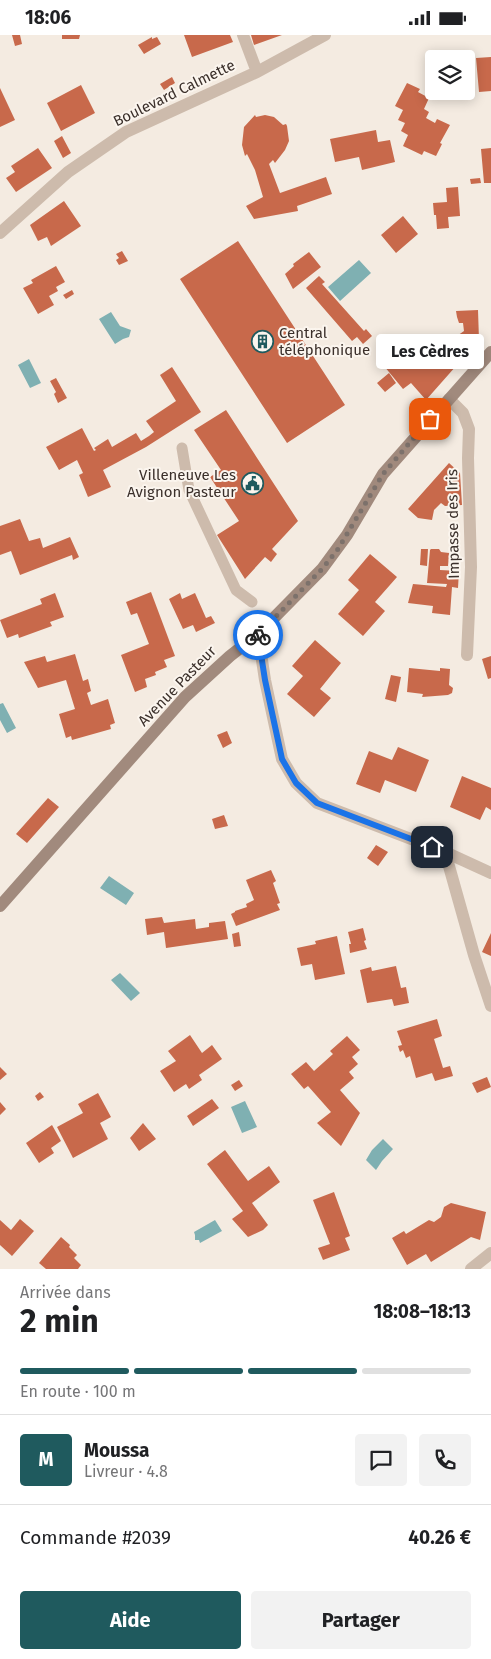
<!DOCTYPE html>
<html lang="fr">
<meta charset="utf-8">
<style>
:root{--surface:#fff;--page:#f2f2f2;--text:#202124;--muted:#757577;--line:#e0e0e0;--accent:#1f5a5e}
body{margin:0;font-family:"Fira Sans",sans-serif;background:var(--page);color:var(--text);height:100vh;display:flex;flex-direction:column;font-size:19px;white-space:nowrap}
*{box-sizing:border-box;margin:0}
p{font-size:16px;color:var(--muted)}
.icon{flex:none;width:28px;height:28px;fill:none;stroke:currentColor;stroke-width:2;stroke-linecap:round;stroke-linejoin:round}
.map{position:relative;height:1234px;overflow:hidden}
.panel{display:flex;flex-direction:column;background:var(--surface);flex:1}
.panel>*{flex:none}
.fabs{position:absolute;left:425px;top:15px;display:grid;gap:10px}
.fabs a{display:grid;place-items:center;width:50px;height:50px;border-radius:5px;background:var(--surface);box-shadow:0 2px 12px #0003;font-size:25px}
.pin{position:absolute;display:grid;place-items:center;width:42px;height:42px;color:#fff;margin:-21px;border-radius:10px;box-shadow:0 2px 8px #0006}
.courier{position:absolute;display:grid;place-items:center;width:50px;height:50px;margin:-25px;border:4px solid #1a73e8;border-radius:50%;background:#fff;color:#222;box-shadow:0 1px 6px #0007}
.bubble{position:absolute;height:35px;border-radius:5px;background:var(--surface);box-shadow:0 2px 12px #0003;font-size:16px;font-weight:700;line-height:35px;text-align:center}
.summary em{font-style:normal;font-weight:700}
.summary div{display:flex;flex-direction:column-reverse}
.summary{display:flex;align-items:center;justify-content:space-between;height:85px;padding:0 20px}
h1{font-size:32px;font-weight:700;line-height:38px}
.bar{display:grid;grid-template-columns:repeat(4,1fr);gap:8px 5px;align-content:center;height:60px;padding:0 20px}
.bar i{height:6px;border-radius:4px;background:var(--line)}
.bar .on{background:var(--accent)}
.bar p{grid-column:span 4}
.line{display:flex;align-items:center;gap:12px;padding:0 20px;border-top:1px solid var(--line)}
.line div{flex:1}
.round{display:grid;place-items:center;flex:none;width:52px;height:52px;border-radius:5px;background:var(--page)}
.primary-button{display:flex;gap:10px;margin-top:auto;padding:10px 20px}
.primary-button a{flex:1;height:58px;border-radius:5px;background:var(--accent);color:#fff;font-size:20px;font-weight:700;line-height:58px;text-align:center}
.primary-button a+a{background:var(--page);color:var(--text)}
.status{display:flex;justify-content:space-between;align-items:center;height:35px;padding:0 25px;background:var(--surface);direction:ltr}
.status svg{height:14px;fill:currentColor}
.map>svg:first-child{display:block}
.water{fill:#7fb0b2}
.building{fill:#c8694b}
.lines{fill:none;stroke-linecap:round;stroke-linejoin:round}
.lane{stroke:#cdbbac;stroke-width:11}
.street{stroke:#cdbbac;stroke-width:12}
.secondary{stroke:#a18a7d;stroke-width:12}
.done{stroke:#7c716b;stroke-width:5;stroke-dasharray:0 9}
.route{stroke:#1a73e8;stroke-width:6}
.labels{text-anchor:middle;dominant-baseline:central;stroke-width:4;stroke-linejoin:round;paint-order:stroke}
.street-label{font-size:15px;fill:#3b302b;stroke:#fbf5ee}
.poi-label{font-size:15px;fill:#3b302b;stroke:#fbf5ee;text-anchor:start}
</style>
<div class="status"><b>18:06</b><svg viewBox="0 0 49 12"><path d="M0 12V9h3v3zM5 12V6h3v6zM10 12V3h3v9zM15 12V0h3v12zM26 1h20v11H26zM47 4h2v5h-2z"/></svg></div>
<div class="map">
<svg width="491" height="1234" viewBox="0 0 491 1234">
<rect width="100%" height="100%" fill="#f4ebe1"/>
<path class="water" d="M359 225 371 238 340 266 328 252Z
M111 277 120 291 131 295 129 302 123 304 115 309 99 284Z
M29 324 41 348 30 353 18 330Z
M3 668 16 693 7 698 0 685V669Z
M109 841 134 858 126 870 100 853Z
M120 938 140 958 131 966 111 945Z
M245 1066 257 1092 242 1098 231 1072Z
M383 1104 393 1114 382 1126 376 1135 366 1125 372 1115Z
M215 1185 222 1196 200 1208 199 1205H195V1200L194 1197Z"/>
<path class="building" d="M12 0H20L22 9 15 11Z
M62 0H80L79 4H62Z
M184 0H230L233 7 192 22Z
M251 0H282L254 10Z
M152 2V4L157 2 161 9 144 19 138 10Z
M491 22V56L479 57 476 23Z
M172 42 175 48 164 55 160 49Z
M407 48 420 54 418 57 429 63 424 74 429 77 426 83 435 88 437 84 450 90 440 108 442 109 436 121 424 116 422 120 403 111 408 100 401 96 405 88 398 85 403 75 395 71Z
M81 50 95 78 61 96 47 68Z
M0 53 15 85 0 92Z
M255 80 256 82 265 80 274 82 283 90 286 89 287 91 289 106 285 115 275 128 273 125 269 129 280 158 326 142 332 159 297 171 298 176 254 184 246 171 263 162 255 135 247 119 245 121 242 110 244 92Z
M376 95 378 107 390 105 395 127 362 135 359 122 335 127 330 104Z
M62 101 71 118 63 123 54 106Z
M38 113 52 133 16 157 6 143 15 137 11 131Z
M491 113V148H484L481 114Z
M480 143 481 148 471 149 470 144Z
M458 152 460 181 448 182 449 193 437 194 436 180H434L433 168 447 167 446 153Z
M64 166 81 191 51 211 47 202 38 206 30 190Z
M403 181 418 199 396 218 381 200Z
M238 206 345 370 287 408 180 244Z
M122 216 128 226 119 230 116 225 119 223 116 219Z
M309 217 321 232 293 254 285 239 294 231 293 229Z
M56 231 65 247 56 252 58 256 49 261 54 270 38 279 23 253 33 248 31 245Z
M319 241 325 247 322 249 364 296 366 294 372 301 363 309 357 302 352 306 306 253Z
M72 255 74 259 66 264 63 260Z
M478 275 479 305 426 365 411 348 403 354 384 331 412 308 427 326 449 311 447 308 464 296 463 288H459L457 282 456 276Z
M172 332 201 377 146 412 103 435 111 452 88 462 79 440 83 438 77 425 59 435 46 412 82 393 94 416 96 415 94 413 108 404 112 412 136 398 141 406 149 401 154 397 146 386 176 366 160 340Z
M389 338 396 348 385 357 377 348Z
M56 343 67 363 58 368 54 359 56 357 50 346Z
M226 375 298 486 272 514 277 519 271 527 265 522 245 544 217 500 239 486 210 442 221 435 194 395Z
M449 428 460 438 462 470 445 471 441 468 434 475 432 485 418 483 408 474Z
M20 484 29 506 40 503 43 513 70 502 79 522 73 525 72 520 20 540 11 516 0 520V491Z
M421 514H428L427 531 420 530Z
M431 514H439L441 517 449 518 448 531H440V535L459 536 458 553 452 552 450 580 432 578 433 571 408 568 413 549 446 552 447 549 427 548 430 515Z
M370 519 397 542 375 567 385 576 363 601 338 579 359 555 348 545Z
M151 557 175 621 164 625 167 632 155 637 156 640 145 644 147 652 135 657 121 620 149 609 137 578 131 580 126 567Z
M55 558 64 582 50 587 52 591 19 603 18 599 7 603 0 585 42 569 40 564Z
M180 558 182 564 195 558 206 583 211 581 215 588 196 597 193 590 183 594 169 564Z
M315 605 341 628 320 654 331 663 314 682 287 659 303 641 292 631Z
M75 619 83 646 88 644 91 656 87 658 91 670 108 664 115 688 110 690 111 694 72 705 71 701 66 703 59 679 75 674 66 645 38 653 24 627 45 621 47 627Z
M491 621V643L488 644 482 624Z
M409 633 440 636V633L450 634 449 650 453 653 452 658 448 660 422 662 423 659 407 657Z
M391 640 401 642 396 667 385 664Z
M227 696 232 708 223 713 217 700Z
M398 712 429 725 416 757 385 745 380 758 356 749 369 716 392 725Z
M462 741 491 753V775L486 772 480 785 450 772Z
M48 763 59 772 27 808 16 799Z
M224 780 228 791 215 794 212 784Z
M376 810 388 817 378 831 367 823Z
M271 835 276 846 273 848 280 868 277 869 280 875 236 891 231 879 235 877V876L247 872 246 869 254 865 246 845Z
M162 882 164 888 195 884 196 894 209 892V888L225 886 228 904 166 913 164 897 147 900 145 884Z
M363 893 366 905 364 906 367 914 350 918 349 909H351L348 897Z
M239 897 241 911 234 912 232 899Z
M491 898V921L482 917Z
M337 901 345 939 315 945 312 929 301 931 297 913 316 909 315 906Z
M396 931 401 953 406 952 409 968 394 971 392 964 367 968 360 935 371 932 372 936Z
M437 984 442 1001 434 1004 443 1033 450 1031 453 1041 435 1046 432 1038 416 1043 410 1021 406 1023 403 1015 400 1017 398 1011 402 1010 397 996Z
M190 1000 202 1018 212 1010 222 1024 199 1040 202 1045 189 1054 186 1049 174 1057 160 1036 176 1026 168 1016Z
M347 1001 360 1015 352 1022 358 1029 349 1037 354 1043 340 1055 360 1078 341 1111 317 1088 331 1077 308 1051 304 1054 291 1039 306 1027 314 1036 333 1019 330 1016Z
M0 1032 7 1039 0 1045Z
M487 1042 491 1052 477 1058 472 1048Z
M239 1045 243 1051 235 1056 231 1050Z
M40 1057 44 1062 38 1066 35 1061Z
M98 1058 111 1082 100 1088 108 1104 73 1123 57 1092 83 1078 78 1069Z
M212 1064 219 1073 193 1091 187 1081Z
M0 1067 6 1074 0 1080Z
M143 1088 156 1104 139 1116 130 1103Z
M52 1090 61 1106 51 1113 54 1118 39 1128 26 1108Z
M225 1115 248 1146 269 1131 280 1147 252 1168 268 1190 263 1195 248 1202 232 1184 243 1176 207 1129Z
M334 1157 350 1201 345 1203 350 1215 323 1225 318 1213 330 1209 313 1165Z
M451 1168 486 1177 480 1205 471 1202 431 1227 426 1219 407 1230 392 1203 404 1196 406 1199 429 1185 434 1187 441 1182 444 1172Z
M20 1184 34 1196 12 1221 0 1210V1185L11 1195Z
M61 1202 70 1210 69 1212 77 1220 74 1223 81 1230 78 1234H46L39 1228Z"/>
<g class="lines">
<path class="lane" d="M182 413 189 455 236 555 252 567"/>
<path class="street" d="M243 0 257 37
M0 198 68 137 126 97 257 37 325 0
M449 364 463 378 469 394 468 423 471 532 467 620
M258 599 265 645 282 724 296 748 317 768 445 817 491 838
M445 817 474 920 491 971
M471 1234 491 1218"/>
<path class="secondary" d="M0 871 185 662 230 621 258 599 322 534 347 500 383 439 491 317"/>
</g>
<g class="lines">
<path class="done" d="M258 600 322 534 338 514 383 439 430 384"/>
<path class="route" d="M258 600 265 645 282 724 296 748 317 768 432 812"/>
</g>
<defs>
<symbol id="building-ring" viewBox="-11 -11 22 22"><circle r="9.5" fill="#fbf5ee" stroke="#1f5a5e" stroke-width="1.5"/><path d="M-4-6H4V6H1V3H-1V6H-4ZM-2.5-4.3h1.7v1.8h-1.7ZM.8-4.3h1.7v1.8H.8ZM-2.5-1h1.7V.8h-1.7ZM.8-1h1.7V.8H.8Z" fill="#1f5a5e"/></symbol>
<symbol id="civic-ring" viewBox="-11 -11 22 22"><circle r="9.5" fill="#fbf5ee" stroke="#1f5a5e" stroke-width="1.5"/><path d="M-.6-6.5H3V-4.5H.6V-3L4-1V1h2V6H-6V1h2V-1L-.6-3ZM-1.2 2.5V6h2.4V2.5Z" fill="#1f5a5e"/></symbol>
</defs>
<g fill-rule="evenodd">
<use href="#building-ring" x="250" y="294" width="25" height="25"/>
<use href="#civic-ring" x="240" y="436" width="25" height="25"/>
</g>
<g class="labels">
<g class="street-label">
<text transform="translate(174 58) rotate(-26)">Boulevard Calmette</text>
<text transform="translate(453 489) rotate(-91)">Impasse des Iris</text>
<text transform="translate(177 651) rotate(-46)">Avenue Pasteur</text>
</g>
<g class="poi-label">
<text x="279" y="298">Central<tspan x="279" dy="17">téléphonique</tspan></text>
<text x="236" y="440" text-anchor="end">Villeneuve Les<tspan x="236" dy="17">Avignon Pasteur</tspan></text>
</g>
</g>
</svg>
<div class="fabs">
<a><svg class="icon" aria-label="layers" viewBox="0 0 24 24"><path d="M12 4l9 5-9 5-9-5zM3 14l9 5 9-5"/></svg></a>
</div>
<div class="pin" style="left:430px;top:384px;background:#ea580c"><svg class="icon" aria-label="bag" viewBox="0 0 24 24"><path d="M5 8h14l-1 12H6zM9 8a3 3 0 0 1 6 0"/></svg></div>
<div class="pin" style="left:432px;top:812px;background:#1f2937"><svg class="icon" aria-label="home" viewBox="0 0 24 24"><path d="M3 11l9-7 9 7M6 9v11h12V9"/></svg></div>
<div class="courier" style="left:258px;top:600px"><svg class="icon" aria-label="bike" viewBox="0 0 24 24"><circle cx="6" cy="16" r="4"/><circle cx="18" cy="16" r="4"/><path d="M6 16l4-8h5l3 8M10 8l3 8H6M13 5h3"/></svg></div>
<div class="bubble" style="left:376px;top:299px;width:108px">Les Cèdres</div>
</div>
<section class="panel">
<div class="summary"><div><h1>2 min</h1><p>Arrivée dans</p></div><em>18:08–18:13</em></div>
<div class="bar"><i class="on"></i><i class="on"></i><i class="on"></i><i></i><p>En route · 100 m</p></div>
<div class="line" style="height:90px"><b class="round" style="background:var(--accent);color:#fff">M</b><div><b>Moussa</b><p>Livreur · 4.8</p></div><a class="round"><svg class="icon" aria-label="chat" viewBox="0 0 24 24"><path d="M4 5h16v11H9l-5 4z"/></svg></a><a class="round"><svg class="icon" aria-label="phone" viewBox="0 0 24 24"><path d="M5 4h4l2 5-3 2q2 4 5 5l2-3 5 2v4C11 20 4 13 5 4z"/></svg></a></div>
<div class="line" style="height:65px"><div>Commande #2039</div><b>40.26 €</b></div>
<div class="primary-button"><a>Aide</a><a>Partager</a></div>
</section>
